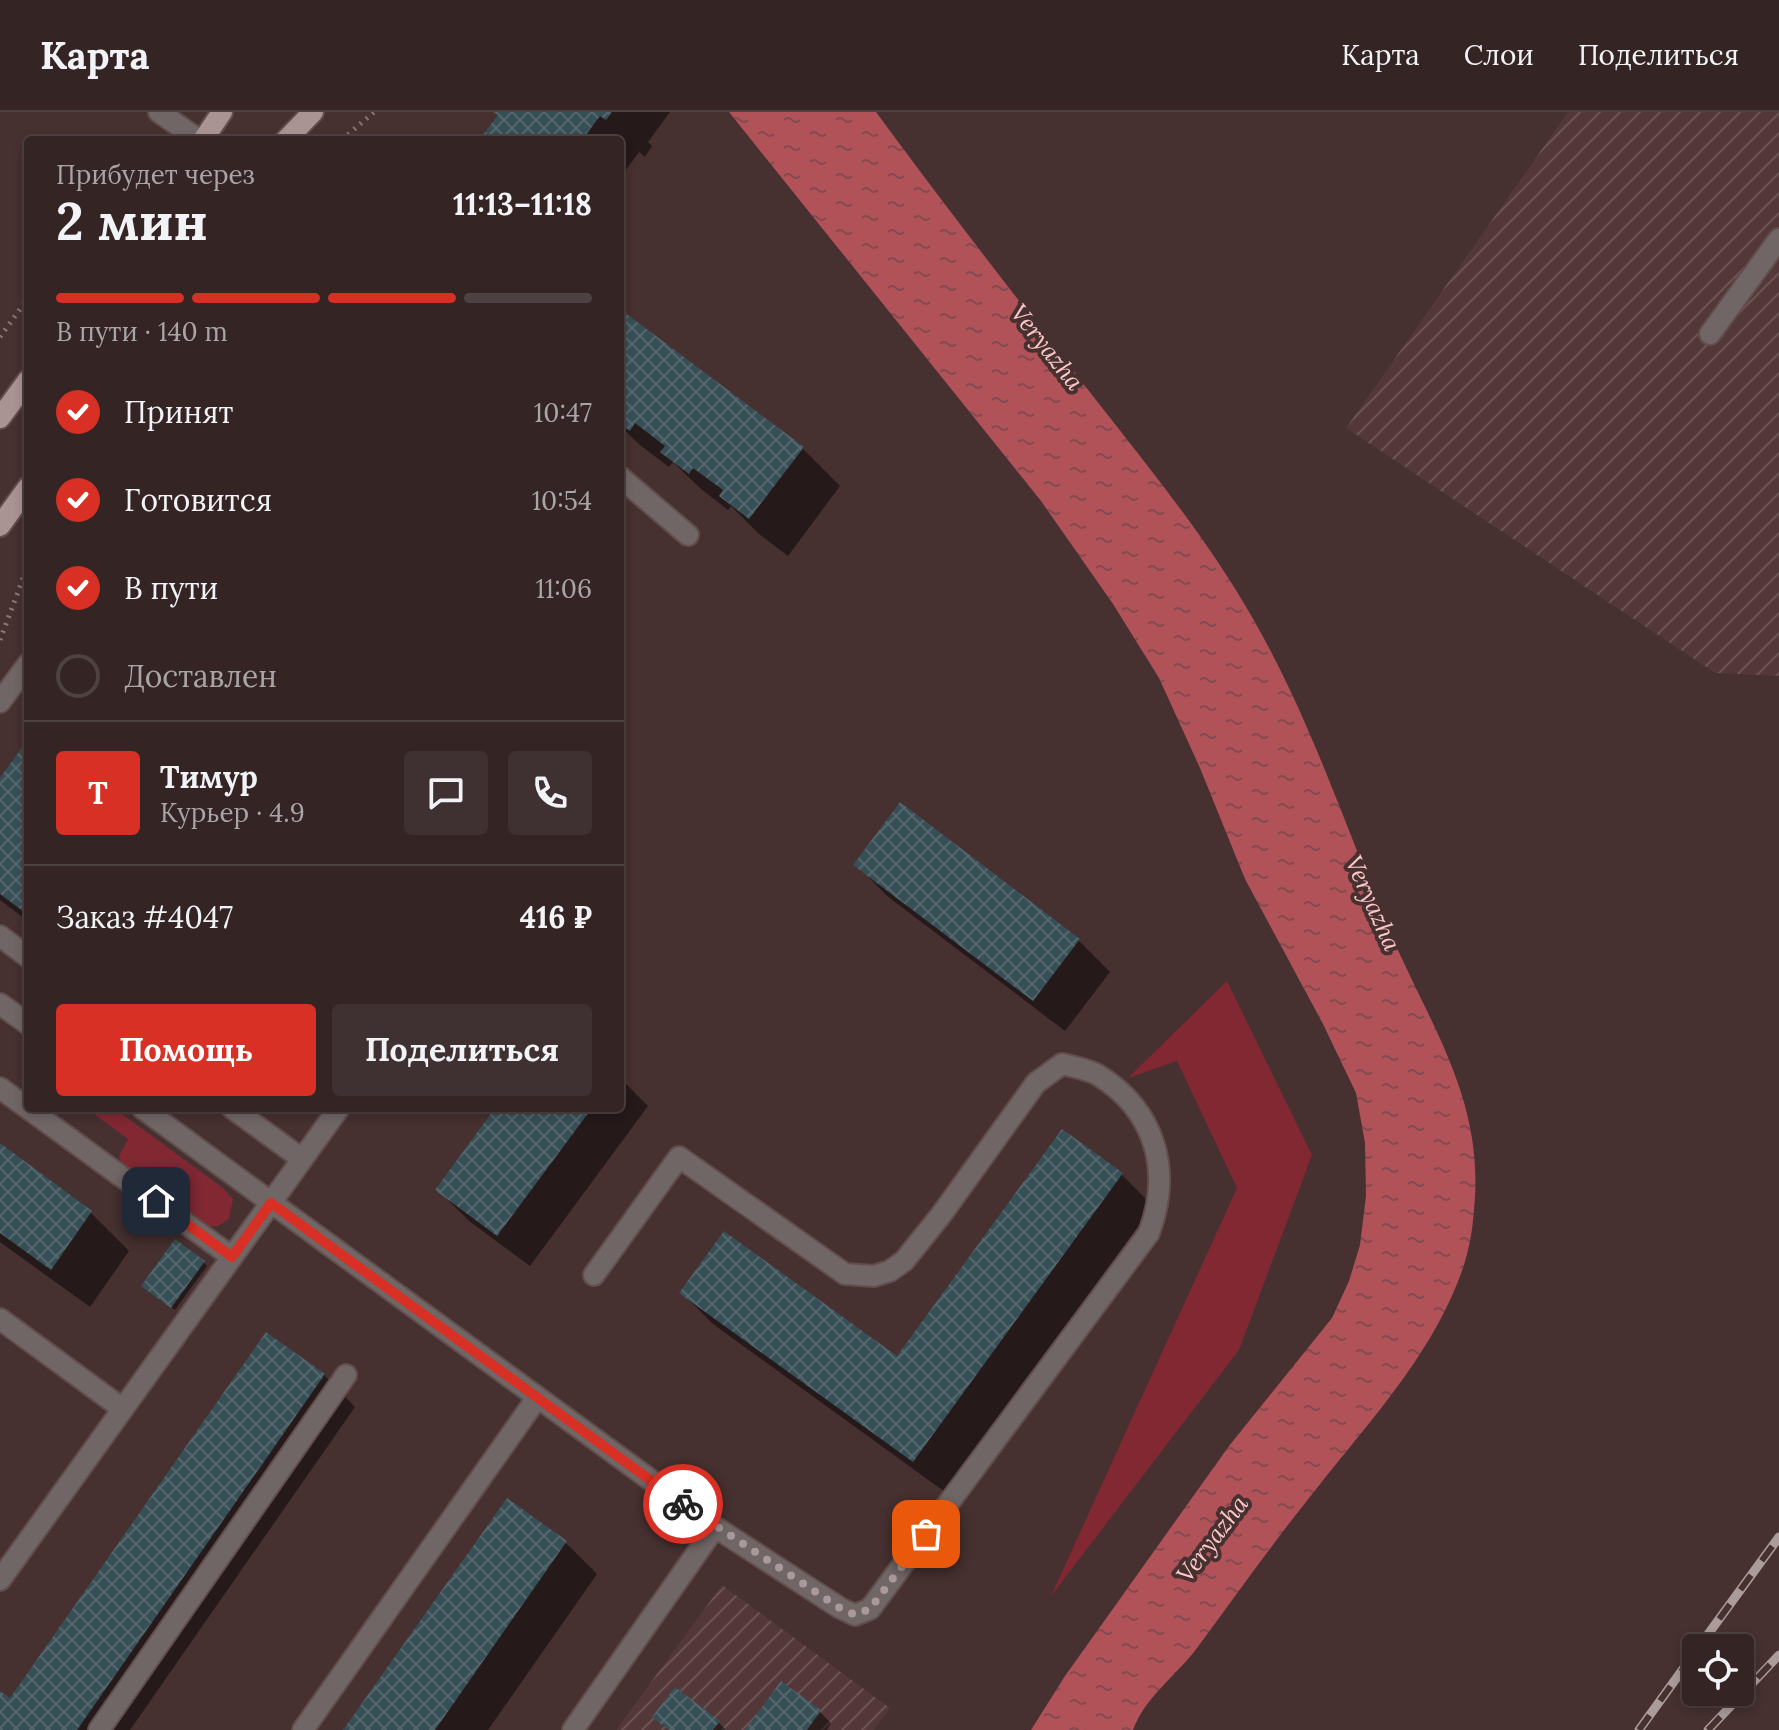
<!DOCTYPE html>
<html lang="ru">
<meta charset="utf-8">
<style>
:root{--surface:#342424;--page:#3f3031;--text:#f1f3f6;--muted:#a9a4a6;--line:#4e4141;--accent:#d93025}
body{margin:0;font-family:Lora,serif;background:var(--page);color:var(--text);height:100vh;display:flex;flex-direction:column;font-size:30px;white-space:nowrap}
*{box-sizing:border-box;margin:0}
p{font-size:26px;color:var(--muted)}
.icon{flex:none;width:44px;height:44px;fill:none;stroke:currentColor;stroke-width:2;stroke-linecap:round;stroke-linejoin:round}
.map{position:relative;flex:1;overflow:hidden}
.drawer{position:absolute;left:24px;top:24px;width:600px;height:976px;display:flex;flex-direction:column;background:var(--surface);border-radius:8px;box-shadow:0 4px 12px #0003,0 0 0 2px var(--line)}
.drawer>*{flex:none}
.fabs{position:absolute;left:1682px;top:1522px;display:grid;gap:16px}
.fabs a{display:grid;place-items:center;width:72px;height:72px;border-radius:8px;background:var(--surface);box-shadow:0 4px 12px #0003,0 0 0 2px var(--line);font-size:40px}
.pin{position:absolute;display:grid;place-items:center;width:68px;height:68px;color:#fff;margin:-34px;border-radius:16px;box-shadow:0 4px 12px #0006}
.courier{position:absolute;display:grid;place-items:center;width:80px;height:80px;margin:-40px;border:6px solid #d93025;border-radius:50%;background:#fff;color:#222;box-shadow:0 2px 10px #0007}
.overview em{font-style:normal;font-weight:700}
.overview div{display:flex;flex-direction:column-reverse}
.overview{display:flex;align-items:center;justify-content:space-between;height:136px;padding:0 32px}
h1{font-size:52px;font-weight:700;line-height:60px}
.bar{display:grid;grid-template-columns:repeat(4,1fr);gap:12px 8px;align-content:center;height:96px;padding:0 32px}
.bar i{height:10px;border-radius:6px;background:var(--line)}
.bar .on{background:var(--accent)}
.bar p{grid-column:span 4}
.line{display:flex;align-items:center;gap:20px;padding:0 32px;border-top:2px solid var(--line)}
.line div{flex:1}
.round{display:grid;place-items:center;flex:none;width:84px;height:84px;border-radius:8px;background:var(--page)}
ol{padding:0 32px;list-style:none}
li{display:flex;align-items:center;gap:24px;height:88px}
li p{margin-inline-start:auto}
li .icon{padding:8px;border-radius:50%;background:var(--accent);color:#fff;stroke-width:4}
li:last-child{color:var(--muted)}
li i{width:44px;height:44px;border:4px solid var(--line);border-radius:50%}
.cta{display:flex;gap:16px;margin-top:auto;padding:16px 32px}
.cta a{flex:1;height:92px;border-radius:8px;background:var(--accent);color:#fff;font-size:32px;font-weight:700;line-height:92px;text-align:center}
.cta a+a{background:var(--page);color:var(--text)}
header{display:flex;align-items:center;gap:48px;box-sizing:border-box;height:112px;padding:0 40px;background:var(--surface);border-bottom:2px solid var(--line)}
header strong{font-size:38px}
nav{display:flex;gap:44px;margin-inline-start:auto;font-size:28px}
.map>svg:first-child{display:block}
.industrial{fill:url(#industrial-furrows)}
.grass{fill:#812833}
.water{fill:url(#water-ripples)}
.shadow{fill:#0007}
.building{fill:url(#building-cross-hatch)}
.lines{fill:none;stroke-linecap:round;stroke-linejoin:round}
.service-casing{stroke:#624d4d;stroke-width:24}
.primary-casing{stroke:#624d4d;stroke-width:24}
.path{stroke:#887575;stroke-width:5;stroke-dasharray:2 6;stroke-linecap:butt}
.service{stroke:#716666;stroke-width:20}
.primary{stroke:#a99393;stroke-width:20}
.rail-casing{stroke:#ab9b9b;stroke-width:9}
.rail{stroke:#463030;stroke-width:6;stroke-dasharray:18;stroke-linecap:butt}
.done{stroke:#a99999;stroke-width:8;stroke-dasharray:0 14.4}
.route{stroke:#d93025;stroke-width:10}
.labels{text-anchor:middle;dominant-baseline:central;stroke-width:8;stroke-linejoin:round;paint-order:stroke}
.water-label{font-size:24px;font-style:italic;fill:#fec8c9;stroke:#463030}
</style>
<header>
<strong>Карта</strong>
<nav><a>Карта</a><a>Слои</a><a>Поделиться</a></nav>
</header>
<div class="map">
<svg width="1779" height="1618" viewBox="0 0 1779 1618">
<defs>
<pattern id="industrial-furrows" width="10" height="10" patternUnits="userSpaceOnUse" patternTransform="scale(2)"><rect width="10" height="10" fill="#543738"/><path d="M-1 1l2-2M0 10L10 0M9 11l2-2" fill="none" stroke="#6c5354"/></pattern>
<pattern id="water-ripples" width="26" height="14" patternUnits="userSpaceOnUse" patternTransform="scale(2)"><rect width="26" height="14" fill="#b15259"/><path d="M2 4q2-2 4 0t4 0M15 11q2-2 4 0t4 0" fill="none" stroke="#854a4f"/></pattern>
<pattern id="building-cross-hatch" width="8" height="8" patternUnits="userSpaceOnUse" patternTransform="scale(2)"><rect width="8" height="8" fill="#374f56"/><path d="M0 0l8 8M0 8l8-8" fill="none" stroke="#54676d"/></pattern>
</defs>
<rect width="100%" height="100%" fill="#463030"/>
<path class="industrial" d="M1568 0H1779V564L1715 561 1346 316Z
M722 1473 890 1596 874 1618H616Z"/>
<path class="grass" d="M1227 869 1312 1043 1239 1238 1051 1484 1237 1076 1177 949 1128 966Z
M86 996H114L223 1076 233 1087 229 1107 218 1114H203L122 1053 119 1044 128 1027Z"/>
<path class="water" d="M729 0H876C948 98 1022 193 1096 288 1151 358 1208 428 1252 505 1310 605 1345 714 1390 820 1431 916 1485 988 1474 1098 1472 1125 1467 1148 1457 1172 1426 1249 1368 1311 1317 1376 1275 1428 1236 1483 1197 1536 1176 1564 1145 1585 1133 1618H1031L1065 1564 1229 1334 1332 1206 1349 1169 1360 1133 1366 1084 1365 1031 1356 981 1323 912 1245 767 1200 656 1159 566 1113 492 1041 389Z"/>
<path class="shadow" d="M496 0H670L648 30 652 34 645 45 639 40 620 66V28H482L500 4Z
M620 200 802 336 840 374 788 444 759 422 731 394 728 398 701 377 673 350 669 355 640 333 620 314Z
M28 631V809L0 788V669Z
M901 693 1079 829 1110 860 1065 919 887 784 856 752Z
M620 966 648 994 530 1154 469 1109 437 1077 498 996H620Z
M0 1034 91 1101 129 1139 90 1195 0 1130Z
M1121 1062 1153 1094 945 1380 713 1212 682 1181 898 1247Z
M204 1151 207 1154 175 1198 147 1177Z
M267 1223 324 1263 355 1295 130 1618H0V1582L10 1589Z
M566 1431 597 1462 488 1618H345Z
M820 1600 831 1611 827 1618H748Z
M718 1610 726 1618H669Z"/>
<path class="building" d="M493 0H612L606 8 600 4 582 28H479L498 3Z
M620 197 804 335 749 407 719 384 723 378 693 356 689 362 660 340 665 334 635 311 630 319 620 312Z
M28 627V803L0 782V666Z
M900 690 1080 827 1033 889 853 753Z
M495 996H592L497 1124 435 1078Z
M1062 1017 1123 1061 913 1350 679 1181 724 1119 897 1244Z
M0 1031 92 1099 51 1158 0 1121Z
M175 1127 205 1149 171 1196 141 1174Z
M266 1220 325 1262 77 1618H0V1579L10 1586Z
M507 1386 567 1429 435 1618H343Z
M781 1569 821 1598 807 1618H745Z
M675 1575 720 1609 713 1618H669L652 1605Z"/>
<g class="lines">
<defs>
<path id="service" d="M159 0 199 28
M1710 222 1779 127
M620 365 688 423
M0 590 28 552
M0 824 28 845
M0 892 28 912
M0 976 232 1145 339 996
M142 996 715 1415 573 1618
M232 996 302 1047
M594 1163 679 1045 845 1162 874 1164 890 1159 904 1149 941 1103 1036 971 1062 952C1074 955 1088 957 1098 963 1156 999 1172 1059 1149 1121L870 1497 855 1503 840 1496 715 1415
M0 1207 123 1297
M0 1468 232 1145
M99 1618 346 1263
M303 1618 537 1286"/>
<path id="primary" d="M203 28 222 0
M286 28 313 0
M0 306 28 268
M0 414 28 375"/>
</defs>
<use href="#service" class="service-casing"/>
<use href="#primary" class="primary-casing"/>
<path class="path" d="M342 28 374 0
M0 225 28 186
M0 528 28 453"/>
<use href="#service" class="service"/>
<use href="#primary" class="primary"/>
<defs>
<path id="rail" d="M1698 1536 1779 1425
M1639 1618 1696 1539
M1708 1618 1779 1543"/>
</defs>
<use href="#rail" class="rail-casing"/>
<use href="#rail" class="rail"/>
</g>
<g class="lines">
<path class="done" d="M683 1392 840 1496 855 1503 870 1497 926 1422"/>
<path class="route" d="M156 1089 232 1145 271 1091 683 1392"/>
</g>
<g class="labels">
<g class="water-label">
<text transform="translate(1047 235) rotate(52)">Veryazha</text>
<text transform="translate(1373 791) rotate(66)">Veryazha</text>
<text transform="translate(1212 1427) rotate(-53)">Veryazha</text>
</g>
</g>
</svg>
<div class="fabs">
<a><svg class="icon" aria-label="locate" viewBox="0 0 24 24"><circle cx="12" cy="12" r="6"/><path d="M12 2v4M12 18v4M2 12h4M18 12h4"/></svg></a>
</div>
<div class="pin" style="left:926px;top:1422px;background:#ea580c"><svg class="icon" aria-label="bag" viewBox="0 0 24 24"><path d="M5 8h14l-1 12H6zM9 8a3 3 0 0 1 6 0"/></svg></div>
<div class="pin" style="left:156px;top:1089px;background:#1f2937"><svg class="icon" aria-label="home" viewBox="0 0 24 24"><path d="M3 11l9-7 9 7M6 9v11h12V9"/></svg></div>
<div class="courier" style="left:683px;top:1392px"><svg class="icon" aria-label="bike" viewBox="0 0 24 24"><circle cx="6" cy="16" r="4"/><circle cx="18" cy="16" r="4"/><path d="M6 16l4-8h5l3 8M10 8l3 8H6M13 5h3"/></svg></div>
<section class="drawer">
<div class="overview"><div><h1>2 мин</h1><p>Прибудет через</p></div><em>11:13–11:18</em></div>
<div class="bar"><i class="on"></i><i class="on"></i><i class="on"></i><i></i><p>В пути · 140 m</p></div>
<ol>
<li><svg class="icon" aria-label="check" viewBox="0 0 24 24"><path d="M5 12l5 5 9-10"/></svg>Принят<p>10:47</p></li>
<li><svg class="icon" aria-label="check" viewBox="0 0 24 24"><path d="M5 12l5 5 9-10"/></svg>Готовится<p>10:54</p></li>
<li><svg class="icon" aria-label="check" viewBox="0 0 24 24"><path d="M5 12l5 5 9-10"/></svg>В пути<p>11:06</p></li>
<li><i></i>Доставлен</li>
</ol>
<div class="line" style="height:144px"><b class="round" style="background:var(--accent);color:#fff">Т</b><div><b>Тимур</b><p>Курьер · 4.9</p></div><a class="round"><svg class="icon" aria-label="chat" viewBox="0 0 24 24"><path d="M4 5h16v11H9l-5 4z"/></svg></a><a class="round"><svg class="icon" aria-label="phone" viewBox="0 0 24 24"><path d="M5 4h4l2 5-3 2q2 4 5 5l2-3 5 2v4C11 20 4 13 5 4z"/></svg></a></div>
<div class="line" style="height:104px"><div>Заказ #4047</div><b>416 ₽</b></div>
<div class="cta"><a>Помощь</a><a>Поделиться</a></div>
</section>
</div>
